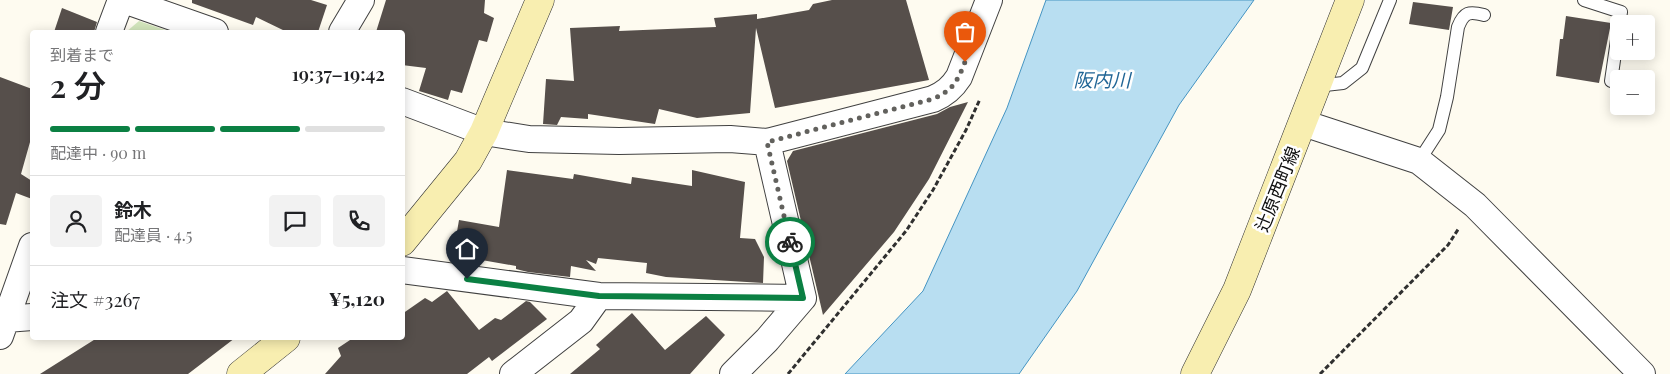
<!DOCTYPE html>
<html lang="ja">
<meta charset="utf-8">
<style>
:root{--surface:#fff;--page:#f2f2f2;--text:#202124;--muted:#757577;--line:#e0e0e0;--accent:#0b8043}
body{margin:0;font-family:"Playfair Display","Noto Sans JP",serif;background:var(--page);color:var(--text);height:100vh;display:flex;flex-direction:column;font-size:19px;white-space:nowrap}
*{box-sizing:border-box;margin:0}
p{font-size:16px;color:var(--muted)}
.icon{flex:none;width:28px;height:28px;fill:none;stroke:currentColor;stroke-width:2;stroke-linecap:round;stroke-linejoin:round}
.map{position:relative;flex:1;overflow:hidden}
.drawer{position:absolute;left:30px;top:30px;width:375px;height:310px;display:flex;flex-direction:column;background:var(--surface);border-radius:5px;box-shadow:0 2px 12px #0003}
.drawer>*{flex:none}
.fabs{position:absolute;left:1610px;top:15px;display:grid;gap:10px}
.fabs a{display:grid;place-items:center;width:45px;height:45px;border-radius:5px;background:var(--surface);box-shadow:0 2px 12px #0003;font-size:25px}
.pin{position:absolute;display:grid;place-items:center;width:42px;height:42px;color:#fff;margin:-51px -21px;border-radius:50% 50% 50% 0;rotate:-45deg;box-shadow:0 0 5px #0007}
.pin .icon{rotate:45deg}
.courier{position:absolute;display:grid;place-items:center;width:50px;height:50px;margin:-25px;border:4px solid #0b8043;border-radius:50%;background:#fff;color:#222;box-shadow:0 1px 6px #0007}
.overview em{font-style:normal;font-weight:600}
.overview div{display:flex;flex-direction:column-reverse}
.overview{display:flex;align-items:center;justify-content:space-between;height:85px;padding:0 20px}
h1{font-size:32px;font-weight:600;line-height:38px}
.bar{display:grid;grid-template-columns:repeat(4,1fr);gap:8px 5px;align-content:center;height:60px;padding:0 20px}
.bar i{height:6px;border-radius:4px;background:var(--line)}
.bar .current{background:var(--accent)}
.bar p{grid-column:span 4}
.line{display:flex;align-items:center;gap:12px;padding:0 20px;border-top:1px solid var(--line)}
.line div{flex:1}
.round{display:grid;place-items:center;flex:none;width:52px;height:52px;border-radius:5px;background:var(--page)}
.map>svg:first-child{display:block}
.green{fill:#d3e6bc}
.water{fill:#b8def1;stroke:#4594c2}
.building{fill:#564f4b}
.lines{fill:none;stroke-linecap:round;stroke-linejoin:round}
.lane-casing{stroke:#414141;stroke-width:14}
.street-casing{stroke:#414141;stroke-width:28}
.secondary-casing{stroke:#303030;stroke-width:29}
.path{stroke:#303030;stroke-width:3;stroke-dasharray:5 2.5;stroke-linecap:butt}
.lane{stroke:#fff;stroke-width:12}
.street{stroke:#fff;stroke-width:26}
.secondary{stroke:#f8eeb0;stroke-width:28}
.done{stroke:#62615d;stroke-width:5;stroke-dasharray:0 9}
.route{stroke:#0b8043;stroke-width:6}
.labels{text-anchor:middle;dominant-baseline:central;stroke-width:5;stroke-linejoin:round;paint-order:stroke}
.street-label{font-size:18px;fill:#0e0e0e;stroke:#fff}
.water-label{font-size:19px;font-style:italic;fill:#216696;stroke:#fff}
</style>
<div class="map">
<svg width="1670" height="374" viewBox="0 0 1670 374">
<rect width="100%" height="100%" fill="#fefbf0"/>
<path class="green" d="M139 21 171 32H126Z"/>
<path class="water" d="M1046 0H1254L1179 105 1077 291 1019 374H845L923 291 1007 108Z"/>
<path class="building" d="M192 0H311L327 5 318 32H287L256 17 253 25 192 3Z
M386 0H485L484 13 494 18 487 42 479 40 462 93 451 90 448 100 419 91 426 68 402 65V32H376Z
M832 0H906L929 80 775 108 756 28 750 113 697 118 659 109 655 124 588 114V119L561 117 557 125 543 124 546 79 574 81 570 28 620 26 619 31 716 27 714 18 757 14V19L809 10 813 4Z
M1413 2 1453 7 1449 30 1409 24Z
M62 8 97 22 94 32H54Z
M1566 16 1611 23 1599 83 1556 76 1560 39H1563Z
M0 77 32 89V135L21 174 32 181V199L16 193 6 225 0 224Z
M968 102 929 179 894 232 823 315 787 161 793 151 937 114 950 107Z
M507 170 573 179 574 174 631 184 632 177 692 186V170L745 182 740 238 755 239 764 257 763 283 666 277 646 273 647 263 598 258 596 264 586 260 596 271 571 266 570 277 528 272 516 269V266L453 255 459 220 499 227Z
M447 291 479 330 495 318 501 320 526 301 530 302 547 319 492 361 489 357 467 374H325L341 356 338 348 353 338H402V314L425 298 432 302Z
M632 313 665 350 706 316 725 335 690 374H570L600 349 596 345Z
M97 338H235L188 374H40Z"/>
<g class="lines">
<defs>
<path id="lane" d="M1584 0 1621 12 1619 24
M1611 81 1619 26
M1316 86 1343 83 1362 68 1390 0
M1419 161 1439 130 1447 97 1458 27C1464 12 1469 11 1484 15"/>
<path id="street" d="M124 0 215 32
M109 32 121 0
M342 32 361 0
M402 101 484 132 529 139 619 141 730 139 767 142
M1303 123 1419 161 1475 205 1642 374
M402 270 599 296 803 298
M6 319 32 317
M0 336 32 246
M513 374 581 321 599 296
M733 374 767 340 803 298 767 142 933 99C945 94 952 88 959 77L989 0"/>
<path id="secondary" d="M402 242 468 161 484 132 540 0
M241 374 286 338
M1195 374 1237 290 1350 0"/>
</defs>
<use href="#lane" class="lane-casing"/>
<use href="#street" class="street-casing"/>
<use href="#secondary" class="secondary-casing"/>
<path class="path" d="M788 374 906 231 933 190 966 130 980 99
M1320 374 1448 245 1459 228"/>
<use href="#lane" class="lane"/>
<use href="#street" class="street"/>
<use href="#secondary" class="secondary"/>
</g>
<g class="lines">
<path class="done" d="M790 242 767 142 933 99C953 90 957 82 965 62"/>
<path class="route" d="M467 279 599 296 803 298 790 242"/>
</g>
<g class="labels">
<g class="street-label">
<text transform="translate(1277 189) rotate(-68)">辻原西町線</text>
</g>
<g class="water-label">
<text x="1102" y="79">阪内川</text>
</g>
</g>
</svg>
<div class="fabs">
<a>+</a>
<a>−</a>
</div>
<div class="pin" style="left:965px;top:62px;background:#ea580c"><svg class="icon" aria-label="bag" viewBox="0 0 24 24"><path d="M5 8h14l-1 12H6zM9 8a3 3 0 0 1 6 0"/></svg></div>
<div class="pin" style="left:467px;top:279px;background:#1f2937"><svg class="icon" aria-label="home" viewBox="0 0 24 24"><path d="M3 11l9-7 9 7M6 9v11h12V9"/></svg></div>
<div class="courier" style="left:790px;top:242px"><svg class="icon" aria-label="bike" viewBox="0 0 24 24"><circle cx="6" cy="16" r="4"/><circle cx="18" cy="16" r="4"/><path d="M6 16l4-8h5l3 8M10 8l3 8H6M13 5h3"/></svg></div>
<section class="drawer">
<div class="overview"><div><h1>2 分</h1><p>到着まで</p></div><em>19:37–19:42</em></div>
<div class="bar"><i class="current"></i><i class="current"></i><i class="current"></i><i></i><p>配達中 · 90 m</p></div>
<div class="line" style="height:90px"><a class="round"><svg class="icon" aria-label="person" viewBox="0 0 24 24"><circle cx="12" cy="8" r="4"/><path d="M4 21q1-7 8-7t8 7"/></svg></a><div><b>鈴木</b><p>配達員 · 4.5</p></div><a class="round"><svg class="icon" aria-label="chat" viewBox="0 0 24 24"><path d="M4 5h16v11H9l-5 4z"/></svg></a><a class="round"><svg class="icon" aria-label="phone" viewBox="0 0 24 24"><path d="M5 4h4l2 5-3 2q2 4 5 5l2-3 5 2v4C11 20 4 13 5 4z"/></svg></a></div>
<div class="line" style="height:65px"><div>注文 #3267</div><b>¥5,120</b></div>
</section>
</div>
